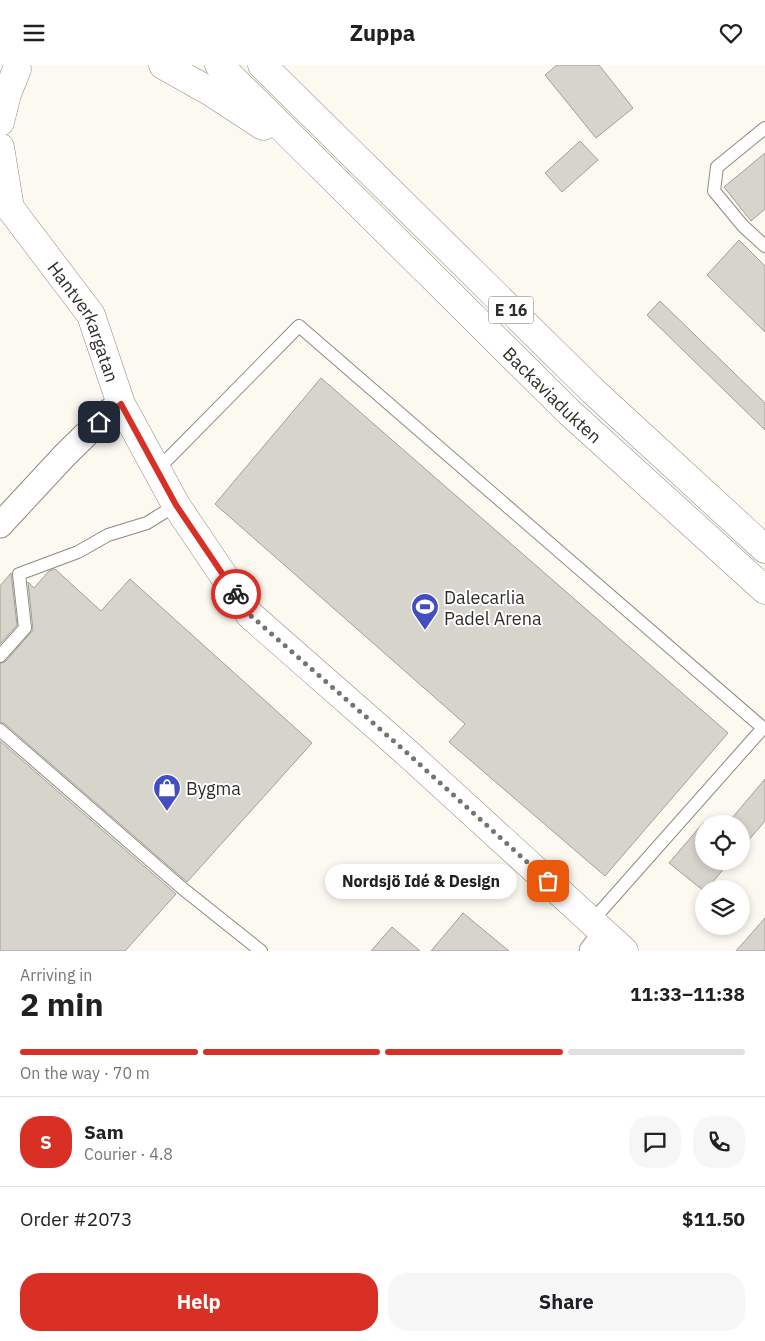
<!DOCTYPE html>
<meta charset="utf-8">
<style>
:root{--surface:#fff;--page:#f6f6f6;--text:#202124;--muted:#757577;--line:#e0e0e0;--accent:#d93025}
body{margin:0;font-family:"IBM Plex Sans",sans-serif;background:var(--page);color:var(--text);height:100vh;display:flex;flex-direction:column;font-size:19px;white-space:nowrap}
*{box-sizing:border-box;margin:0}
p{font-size:16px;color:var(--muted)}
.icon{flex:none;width:28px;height:28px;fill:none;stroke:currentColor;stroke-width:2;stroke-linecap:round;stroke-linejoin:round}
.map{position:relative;height:886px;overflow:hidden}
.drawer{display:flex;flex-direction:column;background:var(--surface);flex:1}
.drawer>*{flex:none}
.tools{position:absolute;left:695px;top:750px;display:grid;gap:10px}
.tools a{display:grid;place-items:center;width:55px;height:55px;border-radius:50%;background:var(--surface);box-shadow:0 2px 8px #0003;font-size:25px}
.pin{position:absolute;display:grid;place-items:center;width:42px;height:42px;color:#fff;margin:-21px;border-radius:10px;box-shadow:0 2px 8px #0006}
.courier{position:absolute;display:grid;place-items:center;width:50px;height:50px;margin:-25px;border:4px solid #d93025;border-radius:50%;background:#fff;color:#222;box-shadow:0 1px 6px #0007}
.bubble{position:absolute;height:35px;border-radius:18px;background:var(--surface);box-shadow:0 2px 8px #0003;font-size:16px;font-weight:700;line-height:35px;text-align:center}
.headline em{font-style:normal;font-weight:700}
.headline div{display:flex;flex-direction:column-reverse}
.headline{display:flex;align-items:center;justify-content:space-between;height:85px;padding:0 20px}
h1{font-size:32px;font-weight:700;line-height:38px}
.bar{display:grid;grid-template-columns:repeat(4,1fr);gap:8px 5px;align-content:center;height:60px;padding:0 20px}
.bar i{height:6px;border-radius:4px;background:var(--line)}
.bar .on{background:var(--accent)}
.bar p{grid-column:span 4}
.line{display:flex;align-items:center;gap:12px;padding:0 20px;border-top:1px solid var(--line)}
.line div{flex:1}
.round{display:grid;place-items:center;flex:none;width:52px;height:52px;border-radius:20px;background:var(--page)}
.button{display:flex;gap:10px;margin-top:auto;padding:10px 20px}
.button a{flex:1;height:58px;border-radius:20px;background:var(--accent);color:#fff;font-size:20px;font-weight:700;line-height:58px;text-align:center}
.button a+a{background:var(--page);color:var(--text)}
header{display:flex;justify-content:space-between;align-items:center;height:65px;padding:0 20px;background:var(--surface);font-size:22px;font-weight:700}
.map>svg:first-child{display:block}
.building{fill:#d7d4cc;stroke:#a19f97}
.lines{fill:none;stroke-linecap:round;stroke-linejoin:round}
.service-casing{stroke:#8c8a82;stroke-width:14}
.minor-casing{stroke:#8c8a82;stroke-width:27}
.tertiary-casing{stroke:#8c8a82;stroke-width:29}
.trunk-casing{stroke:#8c8a82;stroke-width:29}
.service{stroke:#fff;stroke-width:12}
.minor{stroke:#fff;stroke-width:25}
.tertiary{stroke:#fff;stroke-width:28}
.trunk{stroke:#fff;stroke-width:28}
.done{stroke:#767470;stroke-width:5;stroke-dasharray:0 9}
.route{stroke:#d93025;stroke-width:6}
.labels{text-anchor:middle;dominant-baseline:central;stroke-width:4;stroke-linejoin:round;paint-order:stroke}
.shield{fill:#fff;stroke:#6d6c6a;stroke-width:1}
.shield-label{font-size:16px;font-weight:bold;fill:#2e2d2a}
.street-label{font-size:18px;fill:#2e2d2a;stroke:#fff}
.poi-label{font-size:18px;fill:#2e2d2a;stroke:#fff;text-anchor:start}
</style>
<header><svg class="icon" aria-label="menu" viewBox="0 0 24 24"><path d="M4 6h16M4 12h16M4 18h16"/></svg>Zuppa<svg class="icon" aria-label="heart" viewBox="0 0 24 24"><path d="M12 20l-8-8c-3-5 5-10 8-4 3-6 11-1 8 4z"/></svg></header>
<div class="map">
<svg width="765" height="886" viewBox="0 0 765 886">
<rect width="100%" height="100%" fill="#fcf9f1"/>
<path class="building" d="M557 0H599L633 43 596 73 545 10Z
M580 76 598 95 562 127 545 108Z
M765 88V144L751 156 724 122Z
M739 175 765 201V267L707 210Z
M660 236 765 338V365L647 250Z
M321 313 728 668 605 811 449 677 465 659 215 439Z
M55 504 101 546 130 514 312 678 187 817 5 659 0 657V599L6 596 33 565 28 517 34 523 49 506Z
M11 508 17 560 0 579V521Z
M0 676 176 829 125 886H0Z
M765 714V756L741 784V759H727Z
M704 757V796H730L707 824H704V826L669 798Z
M463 848 509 886H431Z
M765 853V886H736Z
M392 862 420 886H371Z"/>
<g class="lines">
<defs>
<path id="service" d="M765 63 717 102 714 126 743 161 765 181
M156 406 299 261 763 663 592 856
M0 591 25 563 19 509 78 487 108 470 147 458 176 440
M0 665 182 823 261 886"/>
<path id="minor" d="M0 460 65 390 110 346 121 339
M592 886 605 870"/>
<g id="tertiary">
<path id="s1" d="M0 133 10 143 91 250 121 339 176 440 250 550 405 686 624 886"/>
</g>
<g id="trunk">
<path d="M163 0 211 27 263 61"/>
<path id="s2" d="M219 0 569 347 765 525"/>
<path d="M262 0 593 326 765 484"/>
<path d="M0 57 7 29 17 4"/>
<path d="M0 82 10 143"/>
</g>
</defs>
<use href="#service" class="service-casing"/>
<use href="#minor" class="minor-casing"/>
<use href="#tertiary" class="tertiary-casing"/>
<use href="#trunk" class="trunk-casing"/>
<use href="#service" class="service"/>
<use href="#minor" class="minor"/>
<use href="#tertiary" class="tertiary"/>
<use href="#trunk" class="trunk"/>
</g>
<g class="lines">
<path class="done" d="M236 529 250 550 405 686 548 816"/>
<path class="route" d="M99 357 121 339 176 440 236 529"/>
</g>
<defs>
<symbol id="stadium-pin" viewBox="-11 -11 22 30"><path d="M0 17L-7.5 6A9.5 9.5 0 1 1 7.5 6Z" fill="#424ec2" stroke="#fff"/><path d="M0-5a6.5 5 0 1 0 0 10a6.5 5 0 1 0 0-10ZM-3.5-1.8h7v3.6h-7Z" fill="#fff"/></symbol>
<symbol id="shop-pin" viewBox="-11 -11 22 30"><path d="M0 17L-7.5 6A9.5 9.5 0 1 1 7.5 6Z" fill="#424ec2" stroke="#fff"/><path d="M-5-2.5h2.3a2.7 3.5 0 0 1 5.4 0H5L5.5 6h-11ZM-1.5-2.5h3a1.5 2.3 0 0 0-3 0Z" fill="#fff"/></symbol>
</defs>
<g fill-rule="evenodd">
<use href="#stadium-pin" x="409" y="526" width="32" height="43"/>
<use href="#shop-pin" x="151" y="707" width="32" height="43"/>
</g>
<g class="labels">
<rect class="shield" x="488.5" y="231.5" width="45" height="27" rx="4"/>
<g class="shield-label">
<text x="511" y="245">E 16</text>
</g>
<g class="street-label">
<text stroke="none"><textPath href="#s1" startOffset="151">Hantverkargatan</textPath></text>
<text stroke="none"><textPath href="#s2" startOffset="469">Backaviadukten</textPath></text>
</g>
<g class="poi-label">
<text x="444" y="532">Dalecarlia<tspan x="444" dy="21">Padel Arena</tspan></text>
<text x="186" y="723">Bygma</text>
</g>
</g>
</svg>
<div class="tools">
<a><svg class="icon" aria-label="locate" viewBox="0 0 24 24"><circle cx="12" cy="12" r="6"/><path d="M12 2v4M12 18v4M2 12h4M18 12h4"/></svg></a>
<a><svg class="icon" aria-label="layers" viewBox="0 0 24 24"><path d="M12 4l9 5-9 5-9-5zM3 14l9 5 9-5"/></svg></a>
</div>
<div class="pin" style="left:548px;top:816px;background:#ea580c"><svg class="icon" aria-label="bag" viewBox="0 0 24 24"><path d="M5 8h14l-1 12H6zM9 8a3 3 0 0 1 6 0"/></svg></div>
<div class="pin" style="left:99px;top:357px;background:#1f2937"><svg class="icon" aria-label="home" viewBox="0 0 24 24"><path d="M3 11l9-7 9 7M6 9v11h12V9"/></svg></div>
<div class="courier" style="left:236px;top:529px"><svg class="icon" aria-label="bike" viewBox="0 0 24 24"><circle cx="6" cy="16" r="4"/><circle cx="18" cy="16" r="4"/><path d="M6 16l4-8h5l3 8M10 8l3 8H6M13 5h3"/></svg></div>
<div class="bubble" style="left:325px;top:799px;width:192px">Nordsjö Idé &amp; Design</div>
</div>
<section class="drawer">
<div class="headline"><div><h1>2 min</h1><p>Arriving in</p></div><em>11:33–11:38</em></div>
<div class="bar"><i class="on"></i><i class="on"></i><i class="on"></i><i></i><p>On the way · 70 m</p></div>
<div class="line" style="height:90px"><b class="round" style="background:var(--accent);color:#fff">S</b><div><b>Sam</b><p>Courier · 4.8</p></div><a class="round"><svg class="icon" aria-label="chat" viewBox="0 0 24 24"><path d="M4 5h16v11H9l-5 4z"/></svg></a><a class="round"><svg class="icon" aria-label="phone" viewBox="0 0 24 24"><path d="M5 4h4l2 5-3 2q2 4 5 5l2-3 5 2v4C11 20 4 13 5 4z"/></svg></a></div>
<div class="line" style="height:65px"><div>Order #2073</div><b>$11.50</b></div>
<div class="button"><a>Help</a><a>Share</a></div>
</section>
